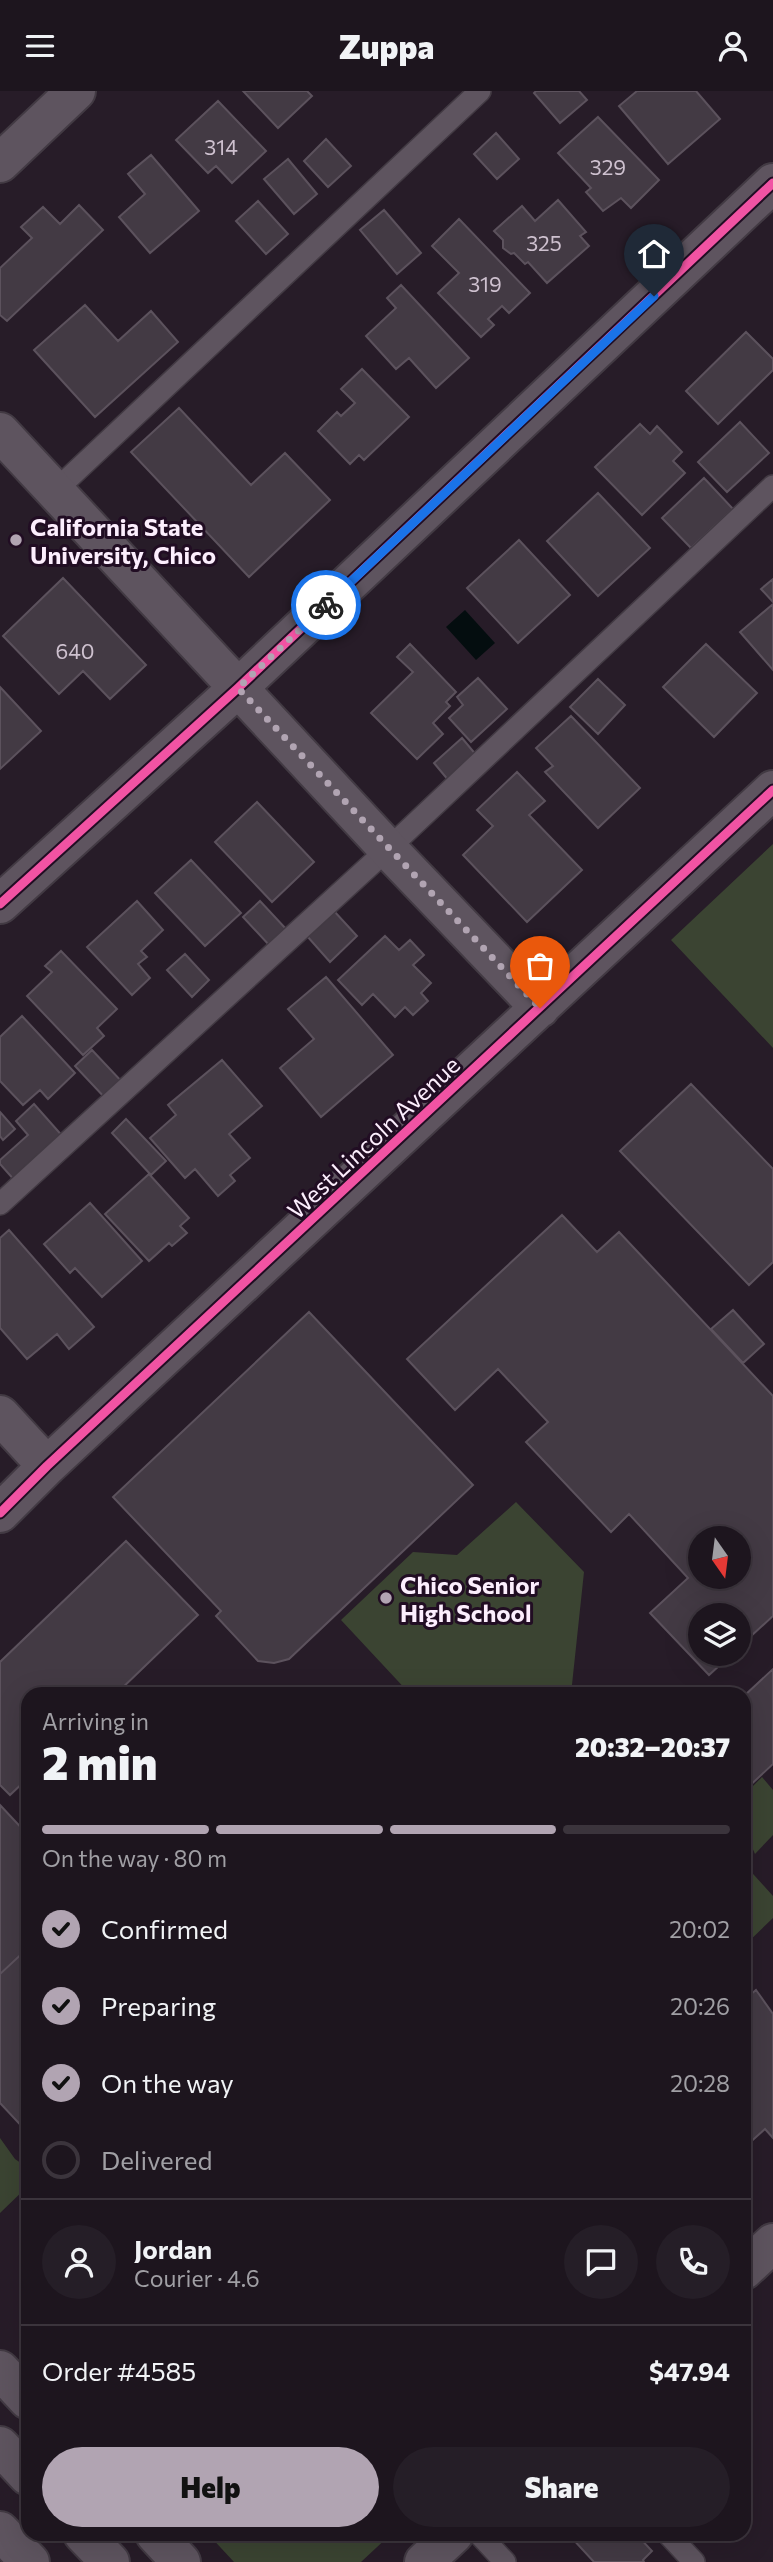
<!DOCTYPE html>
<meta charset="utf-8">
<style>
:root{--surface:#1d151e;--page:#251e27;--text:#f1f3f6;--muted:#a09fa4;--line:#3b343c;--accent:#b1a4b2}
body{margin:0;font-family:Commissioner,sans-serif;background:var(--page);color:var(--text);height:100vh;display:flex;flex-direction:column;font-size:26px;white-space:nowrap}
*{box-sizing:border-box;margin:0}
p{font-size:23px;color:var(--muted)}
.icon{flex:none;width:38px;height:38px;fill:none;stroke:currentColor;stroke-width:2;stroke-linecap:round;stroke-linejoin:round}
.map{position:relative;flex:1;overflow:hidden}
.drawer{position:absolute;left:21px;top:1596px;width:730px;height:854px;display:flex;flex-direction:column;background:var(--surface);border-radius:21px;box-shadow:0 7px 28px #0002,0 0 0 2px var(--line)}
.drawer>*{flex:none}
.needle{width:46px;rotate:166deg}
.tools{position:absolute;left:688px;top:1435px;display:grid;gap:14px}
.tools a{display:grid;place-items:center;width:63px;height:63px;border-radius:50%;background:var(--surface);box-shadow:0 7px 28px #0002,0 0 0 2px var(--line);font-size:35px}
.pin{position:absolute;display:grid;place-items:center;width:60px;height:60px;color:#fff;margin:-72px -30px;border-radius:50% 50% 50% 0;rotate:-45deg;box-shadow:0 0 7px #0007}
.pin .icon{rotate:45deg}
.courier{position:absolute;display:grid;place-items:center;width:70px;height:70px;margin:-35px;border:5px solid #1a73e8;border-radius:50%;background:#fff;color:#222;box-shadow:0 2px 9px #0007}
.head em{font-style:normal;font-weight:800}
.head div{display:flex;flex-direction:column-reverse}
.head{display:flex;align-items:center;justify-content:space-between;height:119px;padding:0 21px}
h1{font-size:46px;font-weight:800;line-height:52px}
.bar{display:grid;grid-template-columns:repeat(4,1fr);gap:10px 7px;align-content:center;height:84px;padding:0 21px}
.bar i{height:9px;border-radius:5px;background:var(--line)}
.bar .selected{background:var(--accent)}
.bar p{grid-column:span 4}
.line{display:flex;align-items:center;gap:18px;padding:0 21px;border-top:2px solid var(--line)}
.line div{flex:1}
.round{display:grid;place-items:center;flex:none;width:74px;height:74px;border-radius:37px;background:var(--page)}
ol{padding:0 21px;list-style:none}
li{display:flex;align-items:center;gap:21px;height:77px}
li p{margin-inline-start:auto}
li .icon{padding:7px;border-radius:50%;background:var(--accent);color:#111;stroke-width:4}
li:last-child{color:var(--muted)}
li i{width:38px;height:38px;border:4px solid var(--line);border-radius:50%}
.button{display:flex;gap:14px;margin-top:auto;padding:14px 21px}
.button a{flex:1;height:80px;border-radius:42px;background:var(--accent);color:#111;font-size:28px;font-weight:800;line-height:80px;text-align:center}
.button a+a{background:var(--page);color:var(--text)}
header{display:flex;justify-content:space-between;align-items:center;height:91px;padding:0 21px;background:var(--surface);font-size:32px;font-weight:800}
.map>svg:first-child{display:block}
.green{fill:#3b4432}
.water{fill:#040d0f}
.building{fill:#433a44;stroke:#5c525d;stroke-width:2;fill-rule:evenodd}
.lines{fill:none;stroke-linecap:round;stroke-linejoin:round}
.service-casing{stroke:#423a43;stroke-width:24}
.minor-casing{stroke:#423a43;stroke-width:42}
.secondary-casing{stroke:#423a43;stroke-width:42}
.service{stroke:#5e545f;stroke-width:21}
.minor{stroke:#5e545f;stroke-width:38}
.secondary{stroke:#5e545f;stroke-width:38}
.cycleway-casing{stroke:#210d23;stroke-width:13}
.cycleway{stroke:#f153a3;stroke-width:9}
.done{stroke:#b1a4b2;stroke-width:7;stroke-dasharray:0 12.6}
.route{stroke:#1a73e8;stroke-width:9}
.poi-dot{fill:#b1a4b2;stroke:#210d23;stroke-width:2.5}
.labels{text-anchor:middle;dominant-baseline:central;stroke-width:6;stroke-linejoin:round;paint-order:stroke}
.number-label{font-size:21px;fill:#cec1cf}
.poi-label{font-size:24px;font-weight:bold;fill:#fceefd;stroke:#210d23;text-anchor:start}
.street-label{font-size:24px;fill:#fceefd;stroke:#210d23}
</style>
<header><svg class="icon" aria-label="menu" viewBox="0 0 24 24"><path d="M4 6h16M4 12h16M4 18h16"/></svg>Zuppa<svg class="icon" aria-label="person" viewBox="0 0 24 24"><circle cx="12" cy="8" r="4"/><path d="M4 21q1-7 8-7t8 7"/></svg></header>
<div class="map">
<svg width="773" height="2471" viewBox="0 0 773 2471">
<rect width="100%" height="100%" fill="#271c28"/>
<path class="green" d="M773 753V957L671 849Z
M516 1411 584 1481 571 1603H410L341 1529 413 1461 457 1464Z
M762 1686 773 1699V1744L755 1763 744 1738V1704Z
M744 1773 773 1805V1827L744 1855Z
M0 2047 15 2068 28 2077V2095L0 2122Z
M208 2443H391L361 2471H234Z"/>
<path class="water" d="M465 519 495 552 476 569 446 536Z"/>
<path class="building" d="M243 0H307L312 5 278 37Z
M536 0H579L587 9 560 32 534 2Z
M637 0H696L720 28 668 73 619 15Z
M218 10 266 60 232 92 216 75 208 82 176 49Z
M598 26 659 89 631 117 621 107 603 120 586 101 591 97 558 62Z
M496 42 519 68 497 88 474 63Z
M326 48 351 75 328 96 304 70Z
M151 64 199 120 150 162 119 126 145 103 128 83Z
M288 68 317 103 294 123 264 88Z
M558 109 586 141 580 145 589 155 547 192 528 171 525 173 514 162 511 163 503 157V149L494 140 522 115 535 130Z
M258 110 288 143 266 163 236 130Z
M79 114 103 139 7 230 0 224V177L32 147 21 136 43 116 60 133Z
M384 119 421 162 397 183 360 139Z
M459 128 530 202 509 222 502 215 488 228 494 234 481 246 438 202 459 182 432 155Z
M401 194 469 267 436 297 409 267 396 278 366 245 396 217 387 207Z
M85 214 118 250 151 220 178 251 95 326 34 259Z
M746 241 773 268V279L718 333 686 300Z
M362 278 409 326 364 369 359 364 350 373 318 340 337 321 341 325 355 312 341 298Z
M179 317 251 394 285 362 330 409 249 486 131 361Z
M740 331 769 362 727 401 698 371Z
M640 333 650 343 657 335 682 361 673 370 685 382 642 424 595 376Z
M704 387 733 418 691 457 662 427Z
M598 402 650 457 598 505 547 450Z
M519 449 570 504 518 552 467 497Z
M63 487 146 574 110 608 83 580 59 603 3 545Z
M773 488V511L761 498Z
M773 513V579L740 541Z
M410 553 456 601 446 611 450 615 433 632 443 643 417 668 371 622 413 581 397 566Z
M706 553 757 602 714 646 663 596Z
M478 587 507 618 471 651 449 627 463 614 457 606Z
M598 588 625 614 598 643 570 616Z
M0 596 41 640 0 678Z
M571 625 640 697 598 737 545 681 553 675 536 657Z
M462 647 477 665 449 690 434 672Z
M517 681 545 710 529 724 582 779 527 831 463 764 493 735 477 719Z
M257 711 314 771 272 811 215 751Z
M191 769 241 822 205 855 155 802Z
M137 810 163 839 141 860 147 866 138 873 150 887 132 904 87 856Z
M260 810 287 839 270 855 243 826Z
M334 820 357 845 330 871 307 845Z
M385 845 399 859 410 849 424 864 413 874 431 892 421 902 428 910 413 924 405 916 395 926 373 903 362 914 338 889Z
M61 860 117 918 97 937 104 945 83 964 27 905 52 881 45 875Z
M185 863 209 889 192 906 167 879Z
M326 886 393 964 321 1026 280 977 314 948 288 918Z
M22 925 75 982 48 1008 40 999 23 1014 0 990V946Z
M92 959 124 993 107 1009 75 975Z
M222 969 262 1015 229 1043 250 1067 230 1084 235 1090 218 1105 195 1078 185 1087 150 1047 176 1024 168 1014Z
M691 993 773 1078V1171L749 1194 620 1060Z
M34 1013 65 1048 16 1091 0 1073V1069L28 1044 16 1030Z
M0 1021 15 1038 3 1049 0 1045Z
M126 1028 166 1070 151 1084 112 1042Z
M149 1083 189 1127 180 1135 187 1142 172 1155 169 1152 149 1170 105 1123Z
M90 1112 142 1170 102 1206 75 1177 70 1182 44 1153Z
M562 1124 597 1161 619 1141 773 1305V1525L738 1557V1524H700V1563H732L709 1584 650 1522 688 1487 629 1423 611 1441 526 1351 548 1331 498 1278 455 1319 407 1268ZM700 1447H738V1486H700Z
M9 1139 94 1236 69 1258 57 1243 27 1268 0 1237V1147Z
M733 1219 764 1253 743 1272 711 1238Z
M309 1221 473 1394 289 1568 274 1572 258 1570 216 1525 221 1520 113 1406Z
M126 1450 198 1524 116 1603H28V1687L10 1704 0 1694V1571Z
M773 1578V1673L744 1700V1605Z
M0 1714 28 1744V1857L0 1883Z
M28 1857V2042L0 2012V1883Z
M756 1899 773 1923V2047L765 2038 746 2055 744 2052V1909Z
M572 2443H636L652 2460 643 2469 644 2471H594L570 2445Z"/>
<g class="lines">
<defs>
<path id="service" d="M55 400 480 0
M0 1113 388 758 773 395
M479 2443 505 2471
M668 2443 694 2471"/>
<path id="minor" d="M0 72 76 0
M0 341 388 758 540 917
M0 813 238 597 773 92
M0 1324 47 1375
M0 1422 47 1375 773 699
M744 2179 773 2152
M0 2279 28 2309
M155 2443 181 2471
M424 2471 454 2443"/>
<path id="secondary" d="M0 2355 28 2385
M0 2440 30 2471
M83 2443 110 2471"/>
</defs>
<use href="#service" class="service-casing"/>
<use href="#minor" class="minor-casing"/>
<use href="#secondary" class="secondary-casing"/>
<use href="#service" class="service"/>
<use href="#minor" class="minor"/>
<use href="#secondary" class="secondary"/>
<defs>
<path id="cycleway" d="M0 813 238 597 773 92
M0 1422 47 1375 773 699"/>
</defs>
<use href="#cycleway" class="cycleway-casing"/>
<use href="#cycleway" class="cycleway"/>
</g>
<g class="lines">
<path class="done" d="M326 514 238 597 540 917"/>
<path class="route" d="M326 514 654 205"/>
</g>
<g class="poi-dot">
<circle cx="16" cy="449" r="7"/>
<circle cx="386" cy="1507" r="7"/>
</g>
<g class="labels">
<g class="number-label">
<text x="221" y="55">314</text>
<text x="608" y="75">329</text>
<text x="544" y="151">325</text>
<text x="485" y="192">319</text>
<text x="75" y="559">640</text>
</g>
<g class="poi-label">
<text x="30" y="435">California State<tspan x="30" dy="28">University, Chico</tspan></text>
<text x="400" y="1493">Chico Senior<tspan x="400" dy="28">High School</tspan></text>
</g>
<g class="street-label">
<text transform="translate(373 1046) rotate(-43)">West Lincoln Avenue</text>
</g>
</g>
</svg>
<div class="tools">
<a><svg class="needle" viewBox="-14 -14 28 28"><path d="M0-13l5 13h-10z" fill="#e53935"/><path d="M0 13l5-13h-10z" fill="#a09fa4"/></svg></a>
<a><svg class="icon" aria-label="layers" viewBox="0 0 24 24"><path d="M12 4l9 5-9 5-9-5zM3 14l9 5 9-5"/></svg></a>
</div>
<div class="pin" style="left:540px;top:917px;background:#ea580c"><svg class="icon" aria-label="bag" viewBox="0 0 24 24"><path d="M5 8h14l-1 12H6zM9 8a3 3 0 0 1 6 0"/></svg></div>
<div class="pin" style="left:654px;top:205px;background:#1f2937"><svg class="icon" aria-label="home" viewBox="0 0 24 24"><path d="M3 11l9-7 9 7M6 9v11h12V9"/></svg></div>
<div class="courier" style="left:326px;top:514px"><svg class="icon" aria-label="bike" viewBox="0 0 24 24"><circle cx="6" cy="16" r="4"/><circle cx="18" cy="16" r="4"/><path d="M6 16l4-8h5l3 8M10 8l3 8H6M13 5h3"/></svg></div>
<section class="drawer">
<div class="head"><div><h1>2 min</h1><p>Arriving in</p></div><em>20:32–20:37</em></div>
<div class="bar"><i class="selected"></i><i class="selected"></i><i class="selected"></i><i></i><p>On the way · 80 m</p></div>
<ol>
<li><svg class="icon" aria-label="check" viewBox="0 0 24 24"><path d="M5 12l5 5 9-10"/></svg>Confirmed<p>20:02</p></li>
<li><svg class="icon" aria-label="check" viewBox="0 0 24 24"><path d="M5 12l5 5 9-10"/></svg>Preparing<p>20:26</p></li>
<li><svg class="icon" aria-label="check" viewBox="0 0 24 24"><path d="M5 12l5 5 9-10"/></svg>On the way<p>20:28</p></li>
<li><i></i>Delivered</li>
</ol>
<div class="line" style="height:126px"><a class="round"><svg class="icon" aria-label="person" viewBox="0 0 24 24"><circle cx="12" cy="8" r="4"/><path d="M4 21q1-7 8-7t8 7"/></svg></a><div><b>Jordan</b><p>Courier · 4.6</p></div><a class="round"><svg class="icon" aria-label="chat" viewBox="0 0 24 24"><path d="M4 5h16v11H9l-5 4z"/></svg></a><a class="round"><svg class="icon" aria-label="phone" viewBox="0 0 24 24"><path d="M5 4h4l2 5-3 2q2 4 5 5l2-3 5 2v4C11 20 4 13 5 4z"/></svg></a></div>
<div class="line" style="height:91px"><div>Order #4585</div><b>$47.94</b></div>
<div class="button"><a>Help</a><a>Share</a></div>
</section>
</div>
